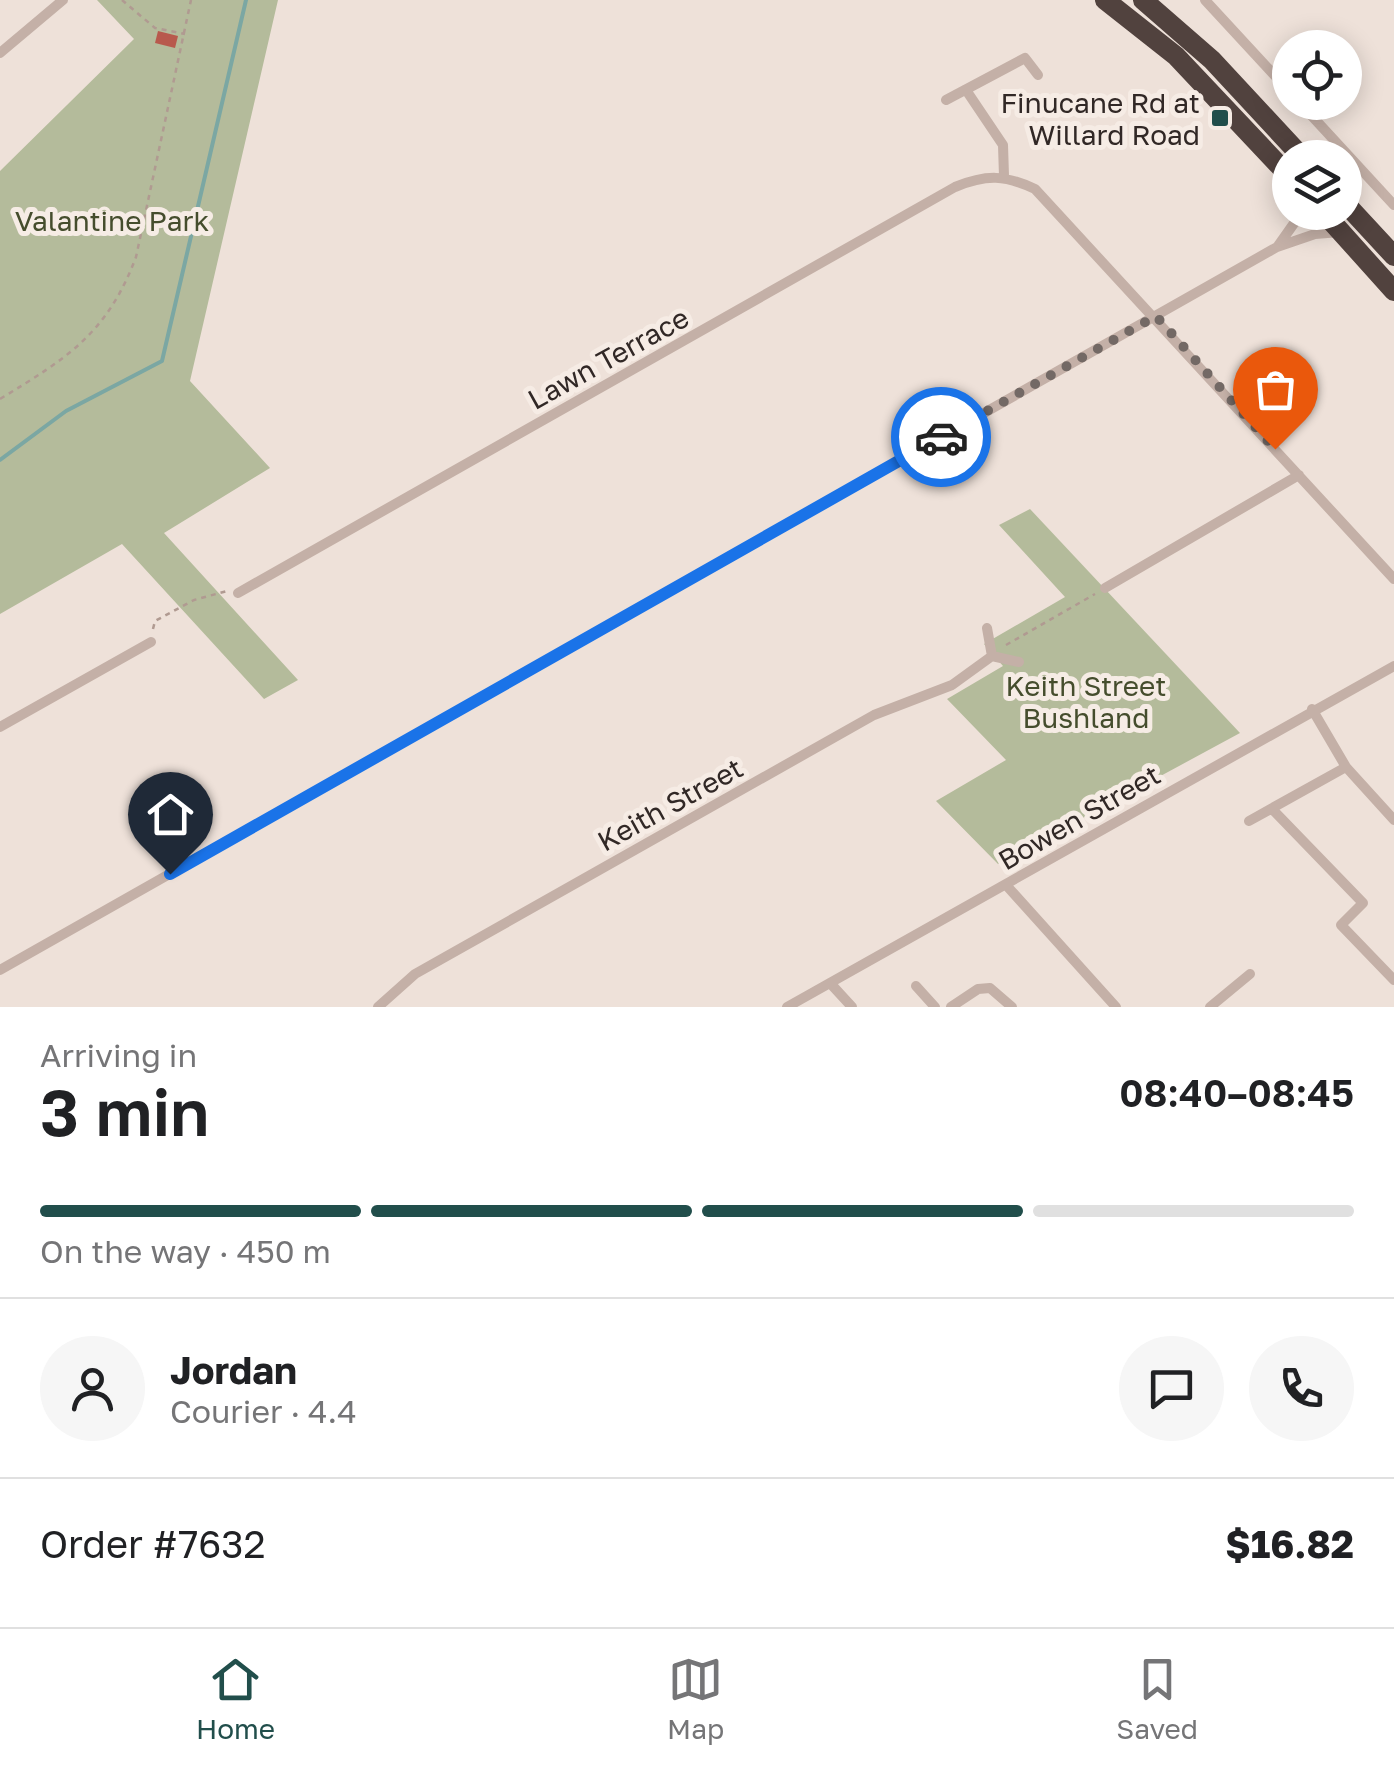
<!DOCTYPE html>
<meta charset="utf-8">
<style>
:root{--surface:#fff;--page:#f6f6f6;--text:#202124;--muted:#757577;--line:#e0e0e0;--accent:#214e4b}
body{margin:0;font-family:"Golos Text",sans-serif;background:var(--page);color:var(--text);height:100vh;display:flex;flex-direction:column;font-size:38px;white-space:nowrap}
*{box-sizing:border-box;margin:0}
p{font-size:32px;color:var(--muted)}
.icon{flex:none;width:55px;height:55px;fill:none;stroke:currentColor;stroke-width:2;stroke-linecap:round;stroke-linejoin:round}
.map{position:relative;height:1007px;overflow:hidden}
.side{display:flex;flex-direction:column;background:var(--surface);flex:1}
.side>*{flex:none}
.controls{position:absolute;left:1272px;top:30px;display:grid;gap:20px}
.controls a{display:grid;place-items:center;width:90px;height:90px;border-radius:50%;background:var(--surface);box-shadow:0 5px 25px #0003;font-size:50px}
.pin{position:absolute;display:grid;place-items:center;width:85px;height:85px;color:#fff;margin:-102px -42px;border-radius:50% 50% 50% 0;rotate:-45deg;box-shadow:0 0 10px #0007}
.pin .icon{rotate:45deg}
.courier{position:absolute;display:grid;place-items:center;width:100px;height:100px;margin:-50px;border:8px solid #1a73e8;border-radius:50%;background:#fff;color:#222;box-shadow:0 2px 12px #0007}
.summary em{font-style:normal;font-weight:600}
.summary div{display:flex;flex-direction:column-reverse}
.summary{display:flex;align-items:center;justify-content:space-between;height:170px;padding:0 40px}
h1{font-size:65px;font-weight:600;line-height:75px}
.bar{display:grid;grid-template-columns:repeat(4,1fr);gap:15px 10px;align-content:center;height:120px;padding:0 40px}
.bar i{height:12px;border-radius:8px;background:var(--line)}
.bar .on{background:var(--accent)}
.bar p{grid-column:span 4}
.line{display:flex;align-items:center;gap:25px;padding:0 40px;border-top:2px solid var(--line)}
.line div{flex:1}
.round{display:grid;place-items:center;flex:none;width:105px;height:105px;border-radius:52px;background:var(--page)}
.dock{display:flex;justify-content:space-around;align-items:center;height:140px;border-top:2px solid var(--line);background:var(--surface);font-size:28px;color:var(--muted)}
.dock a{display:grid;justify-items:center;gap:5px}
.dock .on{color:var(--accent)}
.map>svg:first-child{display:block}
.green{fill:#b4bb9b}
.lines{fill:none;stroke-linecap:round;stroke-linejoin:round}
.stream{stroke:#7ba7a3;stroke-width:4}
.building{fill:#b8594d}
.path{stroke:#b09a91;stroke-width:2.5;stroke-dasharray:5 5;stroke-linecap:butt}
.street{stroke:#c4b0a7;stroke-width:10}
.highway{stroke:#51423e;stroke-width:20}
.done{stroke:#736965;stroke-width:10;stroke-dasharray:0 18}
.route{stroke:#1a73e8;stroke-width:12}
.poi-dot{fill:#214e4b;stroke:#f6ece5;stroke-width:4}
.labels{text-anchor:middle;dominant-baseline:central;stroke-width:10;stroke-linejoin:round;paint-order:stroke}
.poi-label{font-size:28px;fill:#312826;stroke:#f6ece5;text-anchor:end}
.park-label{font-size:28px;fill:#454d2d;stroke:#f6ece5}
.street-label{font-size:28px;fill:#312826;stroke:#f6ece5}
</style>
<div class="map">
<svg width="1394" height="1007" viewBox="0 0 1394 1007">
<rect width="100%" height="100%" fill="#eee1d9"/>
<path class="green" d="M97 0H278L190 381 270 468 164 533 298 680 264 699 122 544 0 614V171L134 39Z
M1030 509 1240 733 998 864 936 801 1006 760 947 699 1003 666 984 644 1065 597 999 525Z"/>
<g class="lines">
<path class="stream" d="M0 460 66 411 162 361 246 0"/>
</g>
<path class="building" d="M158 31 178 36 175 48 155 43Z"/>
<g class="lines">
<path class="path" d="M122 0 155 28 185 34
M0 399C67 358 107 334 136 257L191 0
M153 629 155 621 194 600 227 591
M1006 645 1095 594"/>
<path class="street" d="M1205 0 1290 92
M0 53 63 0
M966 90 1003 145 1004 176
M946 100 1025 58 1038 75
M1299 102 1394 205
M1278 246 1302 212
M1105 588 1299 475
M238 593 955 187C987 174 1005 175 1035 189L1394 579
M987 628 992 656 1019 662
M1312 709 1346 767 1394 820
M0 727 151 642
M1272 809 1363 903 1341 925 1394 980
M1249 821 1346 767
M1006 885 1116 1007
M0 970 1277 247 1315 234 1340 232
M830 983 852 1007
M916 986 935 1007
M378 1007 415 974 874 715 952 685 992 656
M787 1007 1394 666
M951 1007 978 989 990 988 1012 1007
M1210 1007 1250 974"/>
<path class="highway" d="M1105 0 1176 56 1290 177
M1143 0 1212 60 1303 158
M1345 203 1394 256
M1323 212 1394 291"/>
</g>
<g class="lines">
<path class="done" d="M941 437 1156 316 1275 449"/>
<path class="route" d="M170 874 941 437"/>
</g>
<rect class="poi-dot" x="1210" y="108" width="20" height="20" rx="5"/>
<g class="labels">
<g class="poi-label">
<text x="1200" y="102">Finucane Rd at<tspan x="1200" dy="32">Willard Road</tspan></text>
</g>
<g class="park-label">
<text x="112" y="220">Valantine Park</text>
<text x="1086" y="685">Keith Street<tspan x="1086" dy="32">Bushland</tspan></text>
</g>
<g class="street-label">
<text transform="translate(608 358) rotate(-29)">Lawn Terrace</text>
<text transform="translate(670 804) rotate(-29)">Keith Street</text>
<text transform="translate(1079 817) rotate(-30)">Bowen Street</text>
</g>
</g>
</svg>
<div class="controls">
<a><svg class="icon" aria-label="locate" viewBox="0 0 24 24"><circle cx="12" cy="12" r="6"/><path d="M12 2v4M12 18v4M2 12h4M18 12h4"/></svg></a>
<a><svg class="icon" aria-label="layers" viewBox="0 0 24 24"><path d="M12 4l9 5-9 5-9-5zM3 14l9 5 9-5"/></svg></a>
</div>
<div class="pin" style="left:1275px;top:449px;background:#ea580c"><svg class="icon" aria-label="bag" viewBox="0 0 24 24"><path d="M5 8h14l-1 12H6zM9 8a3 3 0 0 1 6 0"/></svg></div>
<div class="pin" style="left:170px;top:874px;background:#1f2937"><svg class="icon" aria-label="home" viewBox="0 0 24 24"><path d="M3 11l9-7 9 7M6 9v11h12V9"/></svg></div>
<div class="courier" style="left:941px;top:437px"><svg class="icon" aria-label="car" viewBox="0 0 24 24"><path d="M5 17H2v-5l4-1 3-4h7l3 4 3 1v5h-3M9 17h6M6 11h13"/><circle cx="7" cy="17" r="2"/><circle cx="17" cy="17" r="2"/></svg></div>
</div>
<section class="side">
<div class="summary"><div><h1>3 min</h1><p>Arriving in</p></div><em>08:40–08:45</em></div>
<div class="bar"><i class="on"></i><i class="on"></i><i class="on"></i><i></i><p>On the way · 450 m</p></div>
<div class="line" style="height:180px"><a class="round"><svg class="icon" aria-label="person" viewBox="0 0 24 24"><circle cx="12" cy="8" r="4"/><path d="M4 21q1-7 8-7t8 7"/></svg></a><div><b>Jordan</b><p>Courier · 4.4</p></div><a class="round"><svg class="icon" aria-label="chat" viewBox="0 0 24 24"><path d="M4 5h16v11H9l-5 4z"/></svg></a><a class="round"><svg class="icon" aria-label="phone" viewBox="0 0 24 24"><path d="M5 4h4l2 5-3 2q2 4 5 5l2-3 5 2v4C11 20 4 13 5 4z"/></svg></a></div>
<div class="line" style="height:130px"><div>Order #7632</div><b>$16.82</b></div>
</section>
<nav class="dock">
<a class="on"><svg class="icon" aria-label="home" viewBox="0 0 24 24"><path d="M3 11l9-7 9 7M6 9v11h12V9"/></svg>Home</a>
<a><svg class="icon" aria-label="map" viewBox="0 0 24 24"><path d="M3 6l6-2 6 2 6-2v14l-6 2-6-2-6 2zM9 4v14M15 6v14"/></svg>Map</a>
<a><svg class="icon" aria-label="saved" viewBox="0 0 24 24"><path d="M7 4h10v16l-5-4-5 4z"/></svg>Saved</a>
</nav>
